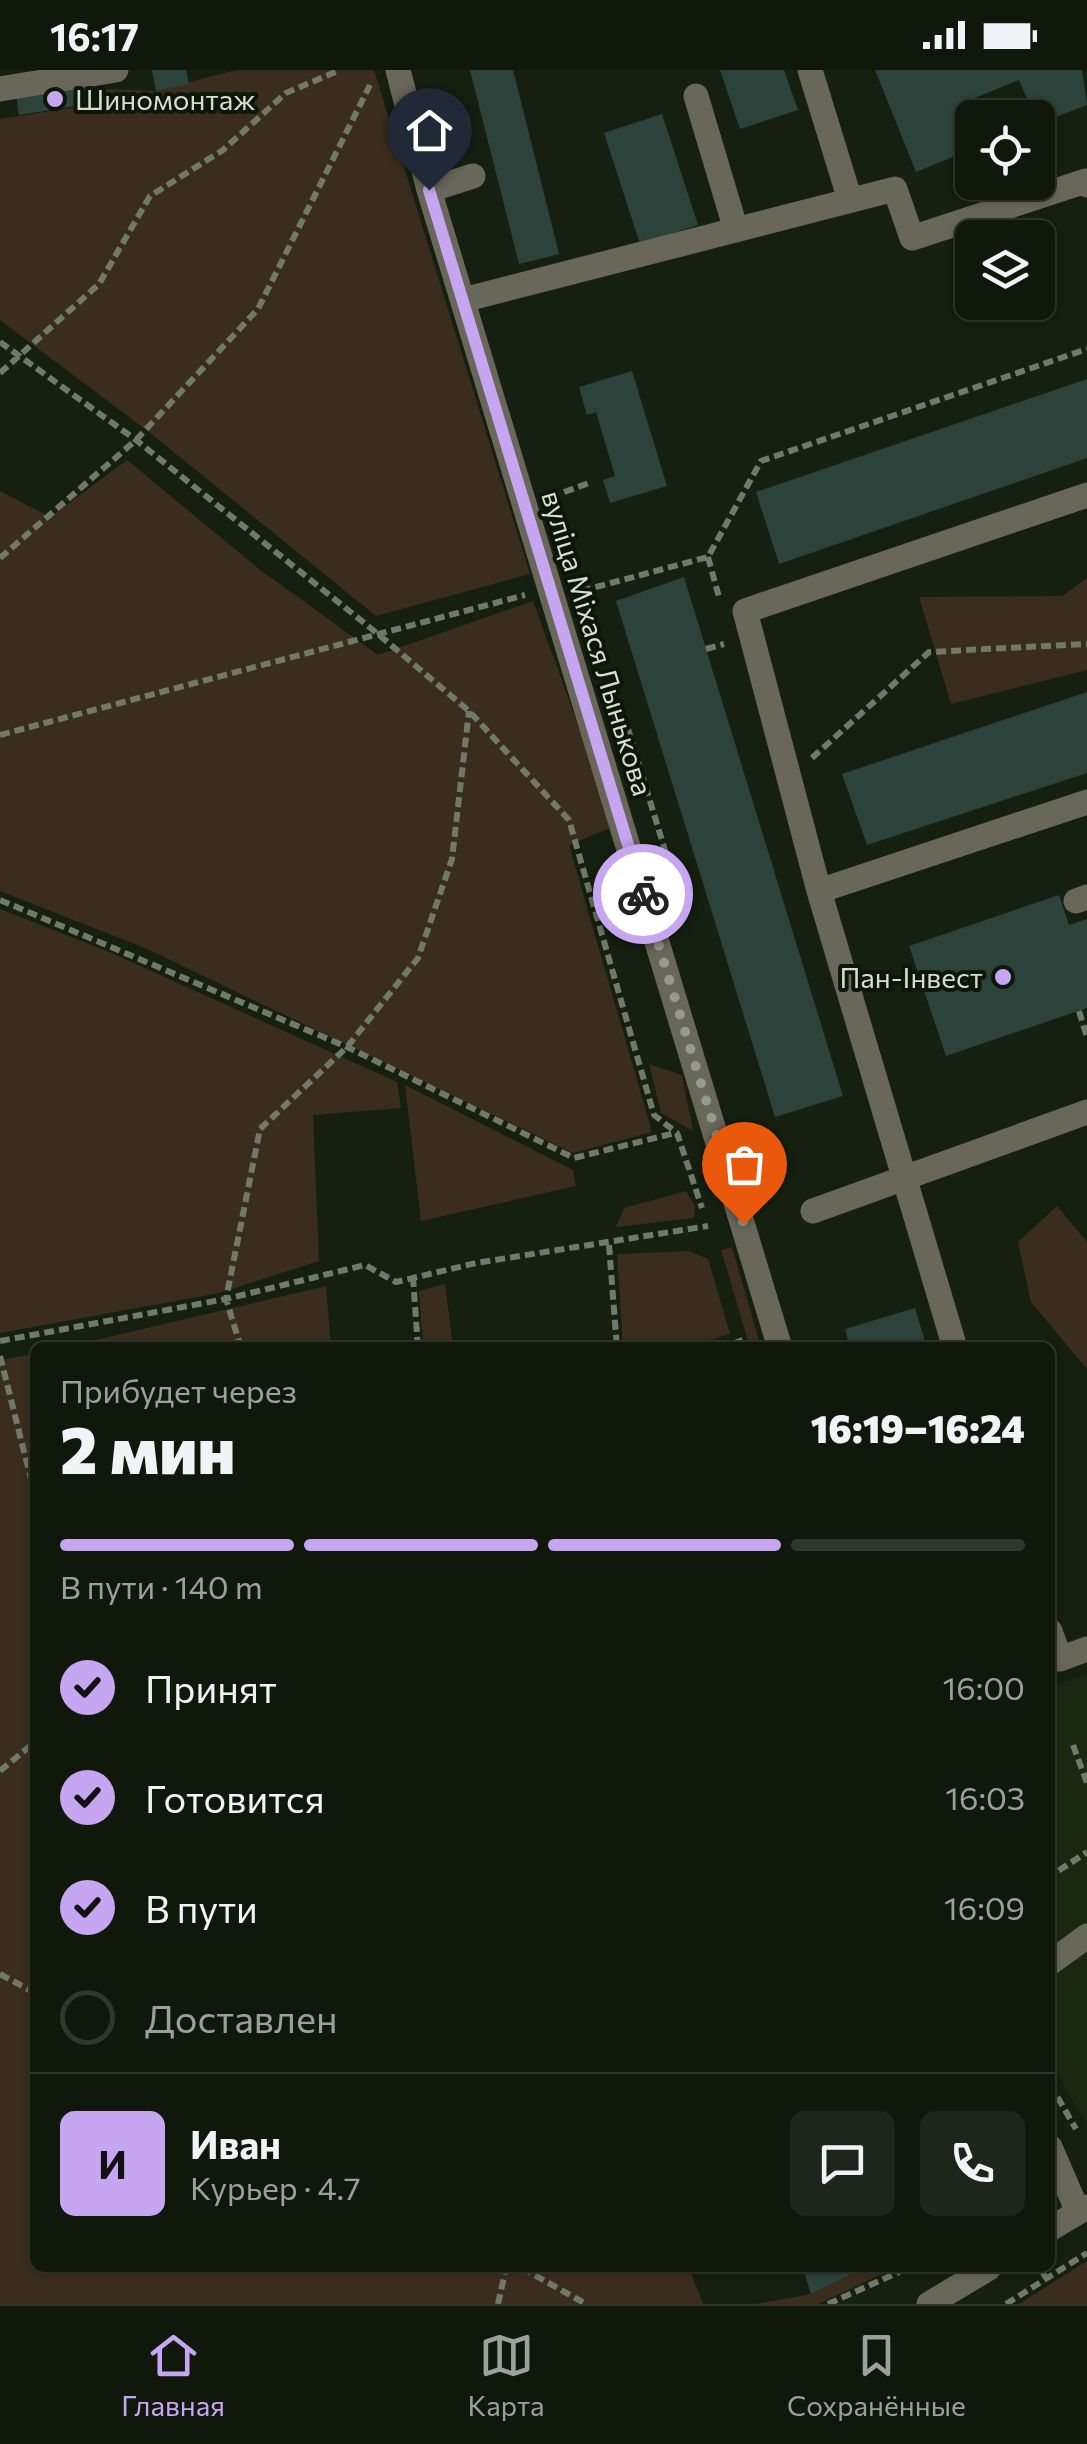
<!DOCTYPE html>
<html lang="ru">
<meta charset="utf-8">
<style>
:root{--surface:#10180c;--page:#1e251a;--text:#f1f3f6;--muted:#9ca09d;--line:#30372d;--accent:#c6a6f0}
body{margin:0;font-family:Commissioner,sans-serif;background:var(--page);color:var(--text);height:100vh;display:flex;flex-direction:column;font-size:38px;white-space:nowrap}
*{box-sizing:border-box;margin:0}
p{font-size:32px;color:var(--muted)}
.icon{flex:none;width:55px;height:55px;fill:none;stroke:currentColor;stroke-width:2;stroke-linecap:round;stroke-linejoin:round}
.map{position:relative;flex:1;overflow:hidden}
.drawer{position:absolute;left:30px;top:1272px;width:1025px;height:930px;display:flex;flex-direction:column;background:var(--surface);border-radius:15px;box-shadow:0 2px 8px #0004,0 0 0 2px var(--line)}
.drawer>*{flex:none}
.buttons{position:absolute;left:955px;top:30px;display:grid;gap:20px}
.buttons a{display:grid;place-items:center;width:100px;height:100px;border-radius:15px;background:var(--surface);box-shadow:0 2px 8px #0004,0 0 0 2px var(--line);font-size:50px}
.pin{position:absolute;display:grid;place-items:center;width:85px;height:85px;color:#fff;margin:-102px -42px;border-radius:50% 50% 50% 0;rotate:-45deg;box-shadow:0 0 10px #0007}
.pin .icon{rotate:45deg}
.courier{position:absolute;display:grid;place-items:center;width:100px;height:100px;margin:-50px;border:8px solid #c6a6f0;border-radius:50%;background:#fff;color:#222;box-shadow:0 2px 12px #0007}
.summary em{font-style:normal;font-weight:800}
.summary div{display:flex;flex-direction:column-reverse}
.summary{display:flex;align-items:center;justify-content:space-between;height:170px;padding:0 30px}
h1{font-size:65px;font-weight:800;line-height:75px}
.bar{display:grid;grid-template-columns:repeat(4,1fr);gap:15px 10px;align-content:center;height:120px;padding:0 30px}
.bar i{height:12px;border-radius:8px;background:var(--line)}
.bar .active{background:var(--accent)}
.bar p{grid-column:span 4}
.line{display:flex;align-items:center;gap:25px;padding:0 30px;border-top:2px solid var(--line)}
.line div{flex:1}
.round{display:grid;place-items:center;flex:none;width:105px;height:105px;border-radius:15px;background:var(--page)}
ol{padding:0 30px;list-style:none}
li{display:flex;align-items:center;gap:30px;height:110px}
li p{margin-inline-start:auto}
li .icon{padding:10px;border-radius:50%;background:var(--accent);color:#111;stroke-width:4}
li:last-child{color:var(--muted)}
li i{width:55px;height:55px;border:5px solid var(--line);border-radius:50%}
.status{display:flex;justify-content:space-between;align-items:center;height:70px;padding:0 50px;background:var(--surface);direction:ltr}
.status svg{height:28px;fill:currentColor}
.menu{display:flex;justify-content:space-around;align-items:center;height:140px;border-top:2px solid var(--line);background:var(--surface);font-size:28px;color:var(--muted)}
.menu a{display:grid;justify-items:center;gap:5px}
.menu .active{color:var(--accent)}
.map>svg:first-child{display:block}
.built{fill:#1a2812}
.green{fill:#3b2d1d}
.building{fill:#2b433a}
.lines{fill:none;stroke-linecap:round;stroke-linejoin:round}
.path{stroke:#70796b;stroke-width:6;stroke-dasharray:10 5;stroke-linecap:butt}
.minor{stroke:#69675a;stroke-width:25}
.done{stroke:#929b8e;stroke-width:10;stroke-dasharray:0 18}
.route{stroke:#c6a6f0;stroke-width:12}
.poi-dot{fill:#c6a6f0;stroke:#0d1708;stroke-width:4}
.labels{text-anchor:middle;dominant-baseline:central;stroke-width:8;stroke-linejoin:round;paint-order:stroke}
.poi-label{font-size:28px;fill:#d6ddd2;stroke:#0d1708;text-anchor:start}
.street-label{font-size:28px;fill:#d6ddd2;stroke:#0d1708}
</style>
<div class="status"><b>16:17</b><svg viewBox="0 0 49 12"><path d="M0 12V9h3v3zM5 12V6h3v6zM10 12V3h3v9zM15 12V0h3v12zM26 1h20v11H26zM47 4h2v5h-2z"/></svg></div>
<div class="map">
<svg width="1087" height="2234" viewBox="0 0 1087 2234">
<rect width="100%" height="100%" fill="#152010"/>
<path class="built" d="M1087 1603V2054L1050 1992V1619Z"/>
<path class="green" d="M236 0H374L530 504 376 546 149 362 0 250V49L96 34 105 19 156 21Z
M127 390 259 499 378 585 533 531 615 756 569 775 652 1062 573 1083 145 878 0 821V421L50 447Z
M1087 508V600L951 634 919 527 1062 526Z
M0 839 107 881 397 1012 401 1038 313 1045 319 1191 219 1223 0 1263Z
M649 994 682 1005 693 1061 661 1043Z
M405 1015 573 1100 576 1116 421 1151Z
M686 1121 695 1136 694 1148 616 1157 624 1138Z
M1057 1136 1087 1172V1299L1031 1232 1018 1172Z
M732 1177 761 1277H750L721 1180Z
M689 1181 708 1189 730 1264 687 1277H623L617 1184Z
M445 1214 453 1277H423L419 1221Z
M326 1216 331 1277H66Z
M35 1284V2198H689L703 2234H0V1290Z
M1087 2191V2234H1019Z
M864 2198H895L818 2234H756L811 2224Z"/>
<path class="building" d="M152 0H186L189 14 156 21Z
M470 0H513L559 184 519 194Z
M720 0H784L798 40 740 59Z
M875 0H1082L1087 35 1038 54 1019 10 957 35 972 79 916 102Z
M91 14 94 33 19 45 16 26Z
M662 44 698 155 640 174 604 63Z
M632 301 667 416 610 433 603 410 615 406 596 342 587 345 579 317Z
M1087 309V388L779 494 756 422Z
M684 507 843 1026 775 1047 616 531Z
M1087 622V703L867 775 842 704Z
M1059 825 1069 855 1087 849V938L946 986 909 876Z
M915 1238 927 1278H850L845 1259Z
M803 2198H864L811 2224Z"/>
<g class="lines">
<path class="path" d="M0 272 136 370 378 564 469 641 569 750 654 1045 677 1063 702 1138
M0 303 99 214 150 126 223 80 286 23 340 0
M550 427 592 412
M708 487 719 527
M0 488 136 370 258 239 370 15
M581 521 708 487 761 391 1087 279
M706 579 724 574
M628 659 671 800
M0 665 525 525
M812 688 929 582 1087 574
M0 830 347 977 574 1088 675 1063
M1079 941 1087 967
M609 1175 617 1278
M413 1207 418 1278
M0 1271 226 1229 365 1195 396 1212 476 1193 708 1156
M241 1278 226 1229 260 1059 347 977 418 888 452 789 469 641
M719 1278 743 1270
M0 1286 35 1425
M1073 1675 1087 1713
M0 1701 35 1672
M1051 1857 1052 1805 1087 1782
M0 1904 35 1923
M1050 2014 1076 2059
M522 2198 586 2234
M1040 2198 1046 2208
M498 2234 506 2198
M828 2234 908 2198
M1006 2234 1087 2183"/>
<path class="minor" d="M398 0 429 120 780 1278
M810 0 850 130
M0 19 116 0
M696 26 736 160
M429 120 473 106
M463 230 895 119 912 168 1086 111 1087 115
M819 821 1087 732
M1076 831 1087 827
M813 1141 1087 1042
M955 1278 819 821 745 541 1087 425
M1050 1561 1060 1589 1087 1579
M1050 1893 1087 1866
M1050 2077 1078 2142
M1050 2159 1087 2137
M929 2234 989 2198"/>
</g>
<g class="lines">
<path class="done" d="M643 824 744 1154"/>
<path class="route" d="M429 120 643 824"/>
</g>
<g class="poi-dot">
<circle cx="55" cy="29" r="10"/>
<circle cx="1003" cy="907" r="10"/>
</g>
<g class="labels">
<g class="poi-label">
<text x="75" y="29">Шиномонтаж</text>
<text x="983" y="907" text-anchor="end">Пан-Інвест</text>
</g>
<g class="street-label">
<text transform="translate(598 573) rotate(73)">вуліца Міхася Лынькова</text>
</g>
</g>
</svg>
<div class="buttons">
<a><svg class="icon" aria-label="locate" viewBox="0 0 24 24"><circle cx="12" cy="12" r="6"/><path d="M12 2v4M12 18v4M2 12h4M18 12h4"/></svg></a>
<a><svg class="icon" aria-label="layers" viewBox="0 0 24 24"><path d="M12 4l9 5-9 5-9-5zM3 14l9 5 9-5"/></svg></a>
</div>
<div class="pin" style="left:744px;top:1154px;background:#ea580c"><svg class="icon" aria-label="bag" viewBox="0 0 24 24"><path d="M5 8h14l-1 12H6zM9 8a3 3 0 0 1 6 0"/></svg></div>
<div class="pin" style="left:429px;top:120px;background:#1f2937"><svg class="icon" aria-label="home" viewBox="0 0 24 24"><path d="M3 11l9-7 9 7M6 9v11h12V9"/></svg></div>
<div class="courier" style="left:643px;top:824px"><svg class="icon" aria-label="bike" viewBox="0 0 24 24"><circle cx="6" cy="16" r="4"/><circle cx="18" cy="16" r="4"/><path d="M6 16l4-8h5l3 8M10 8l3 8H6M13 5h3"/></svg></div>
<section class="drawer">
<div class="summary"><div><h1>2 мин</h1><p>Прибудет через</p></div><em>16:19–16:24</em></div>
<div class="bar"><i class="active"></i><i class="active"></i><i class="active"></i><i></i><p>В пути · 140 m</p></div>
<ol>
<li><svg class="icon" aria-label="check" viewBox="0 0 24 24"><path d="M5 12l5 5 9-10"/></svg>Принят<p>16:00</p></li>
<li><svg class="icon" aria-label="check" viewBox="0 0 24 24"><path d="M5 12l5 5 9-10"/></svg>Готовится<p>16:03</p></li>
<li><svg class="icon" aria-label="check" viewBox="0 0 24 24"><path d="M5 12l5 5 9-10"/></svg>В пути<p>16:09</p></li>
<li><i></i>Доставлен</li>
</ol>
<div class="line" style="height:180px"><b class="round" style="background:var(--accent);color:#111">И</b><div><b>Иван</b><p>Курьер · 4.7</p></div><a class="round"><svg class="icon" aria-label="chat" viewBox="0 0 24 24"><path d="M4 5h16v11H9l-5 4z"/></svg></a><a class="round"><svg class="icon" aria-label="phone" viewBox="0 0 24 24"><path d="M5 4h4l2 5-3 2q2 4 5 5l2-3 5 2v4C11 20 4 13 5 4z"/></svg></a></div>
</section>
</div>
<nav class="menu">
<a class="active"><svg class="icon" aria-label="home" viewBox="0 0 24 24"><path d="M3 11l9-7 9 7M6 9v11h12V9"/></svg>Главная</a>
<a><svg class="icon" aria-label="map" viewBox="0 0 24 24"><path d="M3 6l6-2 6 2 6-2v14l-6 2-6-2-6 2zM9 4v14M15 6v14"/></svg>Карта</a>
<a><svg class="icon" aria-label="saved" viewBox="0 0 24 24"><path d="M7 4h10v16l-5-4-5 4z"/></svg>Сохранённые</a>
</nav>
